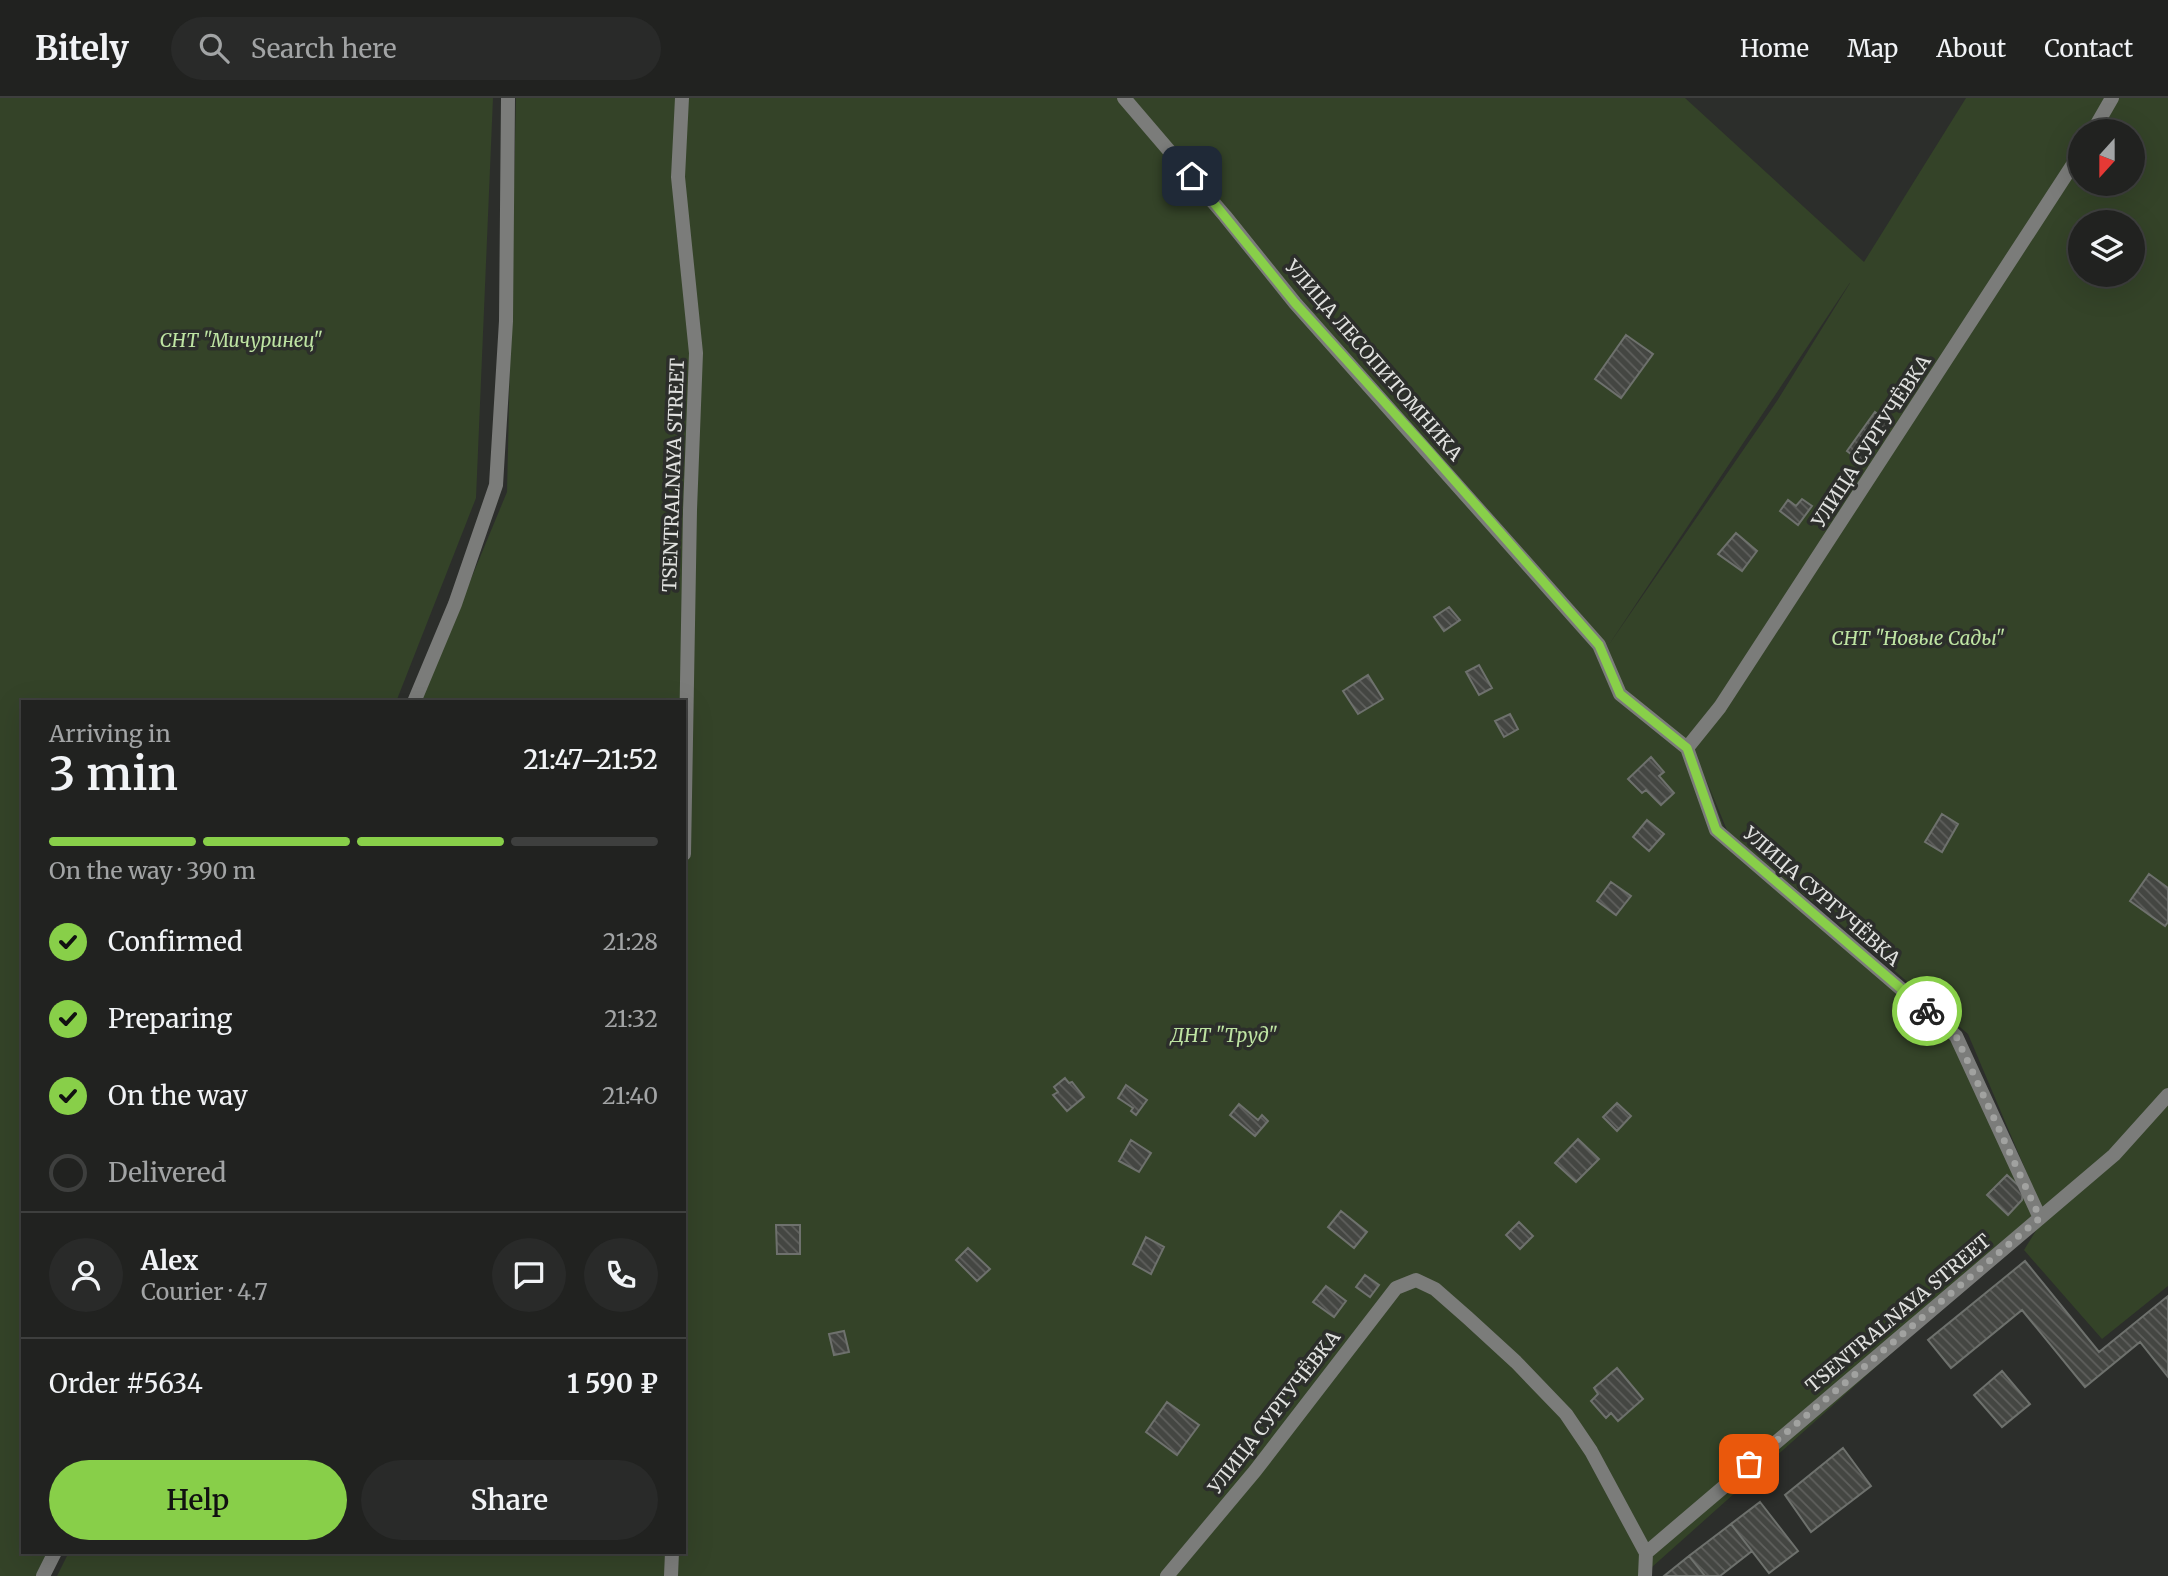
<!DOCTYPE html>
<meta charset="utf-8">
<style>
:root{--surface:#212220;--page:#292a29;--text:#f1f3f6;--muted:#a2a4a5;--line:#3e3f3e;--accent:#88cf49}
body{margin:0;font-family:Merriweather,serif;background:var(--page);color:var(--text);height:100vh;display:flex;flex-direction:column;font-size:26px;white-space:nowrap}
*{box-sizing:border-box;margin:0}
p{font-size:23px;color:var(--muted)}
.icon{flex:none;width:38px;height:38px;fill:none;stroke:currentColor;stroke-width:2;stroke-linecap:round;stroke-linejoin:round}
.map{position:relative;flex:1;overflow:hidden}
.sheet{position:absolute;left:21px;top:602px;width:665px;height:854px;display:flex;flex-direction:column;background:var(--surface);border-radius:0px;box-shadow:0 7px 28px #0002,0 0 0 2px var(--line)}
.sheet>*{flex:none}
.needle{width:46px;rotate:201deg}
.buttons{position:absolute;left:2068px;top:21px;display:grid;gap:14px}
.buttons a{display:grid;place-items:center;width:77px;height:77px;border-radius:50%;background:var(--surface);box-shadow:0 7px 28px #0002,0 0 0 2px var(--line);font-size:35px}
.pin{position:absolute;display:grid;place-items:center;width:60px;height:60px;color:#fff;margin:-30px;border-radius:14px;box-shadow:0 4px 10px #0006}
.courier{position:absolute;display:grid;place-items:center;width:70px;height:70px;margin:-35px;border:5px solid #88cf49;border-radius:50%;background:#fff;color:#222;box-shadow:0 2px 9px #0007}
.overview em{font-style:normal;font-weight:600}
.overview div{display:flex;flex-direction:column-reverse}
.overview{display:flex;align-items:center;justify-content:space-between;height:119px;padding:0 28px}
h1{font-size:46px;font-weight:600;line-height:52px}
.bar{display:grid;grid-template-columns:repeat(4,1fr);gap:10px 7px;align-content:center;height:84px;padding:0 28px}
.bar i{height:9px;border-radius:5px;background:var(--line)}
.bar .selected{background:var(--accent)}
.bar p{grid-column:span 4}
.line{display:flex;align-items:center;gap:18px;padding:0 28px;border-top:2px solid var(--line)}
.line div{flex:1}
.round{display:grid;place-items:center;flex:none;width:74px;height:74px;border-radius:37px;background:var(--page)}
ol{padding:0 28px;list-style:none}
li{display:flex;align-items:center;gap:21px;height:77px}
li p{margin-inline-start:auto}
li .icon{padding:7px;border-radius:50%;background:var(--accent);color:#111;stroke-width:4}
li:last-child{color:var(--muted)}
li i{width:38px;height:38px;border:4px solid var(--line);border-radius:50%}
.button{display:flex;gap:14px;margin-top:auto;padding:14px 28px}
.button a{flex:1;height:80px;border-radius:42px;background:var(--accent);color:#111;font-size:28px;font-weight:600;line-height:80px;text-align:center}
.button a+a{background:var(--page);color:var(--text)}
header{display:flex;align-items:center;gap:42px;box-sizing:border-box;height:98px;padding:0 35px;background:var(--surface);border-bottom:2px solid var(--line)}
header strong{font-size:33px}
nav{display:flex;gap:38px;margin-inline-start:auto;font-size:24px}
.search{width:490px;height:63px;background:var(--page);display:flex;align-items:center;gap:18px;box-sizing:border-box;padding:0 24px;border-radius:38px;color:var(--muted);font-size:26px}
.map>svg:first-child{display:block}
.green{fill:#344328;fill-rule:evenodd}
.building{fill:url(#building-back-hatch);stroke:#6e716d;stroke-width:2}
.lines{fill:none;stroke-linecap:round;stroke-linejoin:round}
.minor{stroke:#7b7c7a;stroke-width:14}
.done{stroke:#a1a2a0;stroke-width:7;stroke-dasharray:0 12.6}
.route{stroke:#88cf49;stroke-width:9}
.labels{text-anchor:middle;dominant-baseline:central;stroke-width:7;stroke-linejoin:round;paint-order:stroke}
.park-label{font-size:19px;font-style:italic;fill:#bee4a3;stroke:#2c2e2b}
.street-label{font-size:19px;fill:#e0e1df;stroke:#2c2e2b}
</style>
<header>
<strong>Bitely</strong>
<div class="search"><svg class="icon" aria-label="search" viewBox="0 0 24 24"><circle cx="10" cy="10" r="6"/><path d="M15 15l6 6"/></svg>Search here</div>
<nav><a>Home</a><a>Map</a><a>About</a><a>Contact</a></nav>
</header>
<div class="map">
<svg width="2168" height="1478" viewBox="0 0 2168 1478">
<defs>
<pattern id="building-back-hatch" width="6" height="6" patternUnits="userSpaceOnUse" patternTransform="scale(1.75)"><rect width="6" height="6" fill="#444642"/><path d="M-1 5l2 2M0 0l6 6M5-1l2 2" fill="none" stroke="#5f605d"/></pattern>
</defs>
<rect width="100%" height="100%" fill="#2c2e2b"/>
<path class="green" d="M0 0H493L476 400 396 604H23V1454H51L39 1478H0Z
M516 0H1685L1864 164 1966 0H2168V1188L2102 1241 2024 1152 2045 1118 1968 936 1839 825 1729 737 1705 679 1727 738 1949 937 2038 1124 1642 1478H57L69 1454H684V604H420L507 394ZM2081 33H2133V86H2081ZM2081 124H2133V177H2081ZM1850 185 1777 303 1608 548 1849 186Z"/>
<path class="building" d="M1626 237 1653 256 1621 300 1595 281Z
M1875 314 1891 325 1863 365 1847 353Z
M1802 401 1812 408 1798 427 1780 413 1788 402 1796 408Z
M1736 435 1757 453 1742 473 1718 456Z
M1449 509 1460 522 1444 533 1434 519Z
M1479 567 1492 590 1479 597 1466 574Z
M1368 577 1383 601 1358 616 1343 593Z
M1510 616 1518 631 1504 639 1495 623Z
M1651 659 1664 674 1659 678 1674 695 1661 707 1646 692 1642 695 1628 681Z
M1942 716 1958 726 1942 754 1925 744Z
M1647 722 1664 736 1649 753 1633 739Z
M2149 776 2168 790V824L2165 828 2130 803Z
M1611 784 1631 798 1616 817 1597 803Z
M1065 980 1069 985 1072 984 1084 999 1067 1013 1053 997 1058 994 1054 989Z
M1126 987 1147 1002 1136 1017 1131 1013 1133 1010 1118 1000Z
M1617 1005 1631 1018 1617 1033 1603 1019Z
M1239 1006 1258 1022 1262 1017 1268 1023 1255 1038 1230 1017Z
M1578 1041 1599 1061 1576 1084 1555 1065Z
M1131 1042 1151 1055 1139 1074 1119 1063Z
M2007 1077 2023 1092 2022 1102 2008 1117 1987 1097Z
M1341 1113 1367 1134 1354 1150 1328 1129Z
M1519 1124 1533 1138 1520 1151 1506 1137Z
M776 1127H800V1156H777Z
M1146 1139 1164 1149 1151 1176 1133 1166Z
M968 1150 990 1171 977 1183 956 1162Z
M2025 1163 2099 1254 2168 1198V1279L2140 1244 2085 1289 2022 1212 1951 1270 1928 1242Z
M1365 1177 1379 1187 1370 1199 1356 1189Z
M1326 1188 1346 1203 1334 1219 1313 1204Z
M844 1233 849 1254 834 1257 829 1236Z
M1617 1270 1643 1301 1618 1323 1611 1315 1606 1320 1591 1303 1598 1296 1594 1290Z
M2002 1273 2030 1306 2002 1329 1974 1297Z
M1167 1304 1199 1327 1177 1357 1146 1334Z
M1843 1350 1871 1388 1811 1434 1785 1397Z
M1760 1404 1798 1453 1769 1475 1731 1426Z
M1731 1426 1752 1453 1720 1478H1705L1689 1458Z
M1689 1458 1705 1478H1664Z"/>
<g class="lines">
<path class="minor" d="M682 0 678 79 696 255 690 412 684 756
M1124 0 1225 118 1295 205 1599 547 1620 596 1687 650 1716 732 1956 938 2040 1120
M2093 33 2112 0
M414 604 455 506 496 387 506 223 508 0
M1687 650 1720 609 2081 54
M1646 1455 2114 1057 2168 997
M43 1478 55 1454
M671 1478 672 1454
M1167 1478 1255 1373 1396 1190 1416 1182 1435 1191 1468 1220 1516 1264 1566 1316 1591 1353 1646 1455 1645 1478"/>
</g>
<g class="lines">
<path class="done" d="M1749 1366 2040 1120 1956 938 1927 913"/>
<path class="route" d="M1192 78 1295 205 1426 350 1599 547 1620 596 1687 650 1716 732 1927 913"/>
</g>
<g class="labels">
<g class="park-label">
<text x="241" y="242">СНТ "Мичуринец"</text>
<text x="1918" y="540">СНТ "Новые Сады"</text>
<text x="1224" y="937">ДНТ "Труд"</text>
</g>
<g class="street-label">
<text transform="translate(1374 262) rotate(49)">УЛИЦА ЛЕСОПИТОМНИКА</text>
<text transform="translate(1871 343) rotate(-57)">УЛИЦА СУРГУЧЁВКА</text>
<text transform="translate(673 377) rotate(-88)">TSENTRALNAYA STREET</text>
<text transform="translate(1822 798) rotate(41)">УЛИЦА СУРГУЧЁВКА</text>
<text transform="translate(1898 1215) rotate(-40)">TSENTRALNAYA STREET</text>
<text transform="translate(1274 1314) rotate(-52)">УЛИЦА СУРГУЧЁВКА</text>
</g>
</g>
</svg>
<div class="buttons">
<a><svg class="needle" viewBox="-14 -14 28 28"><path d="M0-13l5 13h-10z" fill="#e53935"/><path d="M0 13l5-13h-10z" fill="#a2a4a5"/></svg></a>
<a><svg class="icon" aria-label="layers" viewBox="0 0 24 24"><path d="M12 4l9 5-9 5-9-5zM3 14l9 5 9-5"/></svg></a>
</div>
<div class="pin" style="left:1749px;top:1366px;background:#ea580c"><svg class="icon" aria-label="bag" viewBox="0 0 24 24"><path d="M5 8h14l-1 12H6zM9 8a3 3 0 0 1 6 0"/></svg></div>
<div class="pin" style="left:1192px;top:78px;background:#1f2937"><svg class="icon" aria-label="home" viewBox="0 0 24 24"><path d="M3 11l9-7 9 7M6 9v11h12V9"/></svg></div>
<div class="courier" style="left:1927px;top:913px"><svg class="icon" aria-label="bike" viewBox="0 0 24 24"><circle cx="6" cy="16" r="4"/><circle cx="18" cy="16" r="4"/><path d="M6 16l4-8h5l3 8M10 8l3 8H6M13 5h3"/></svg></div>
<section class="sheet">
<div class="overview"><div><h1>3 min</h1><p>Arriving in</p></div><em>21:47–21:52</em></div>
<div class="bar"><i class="selected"></i><i class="selected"></i><i class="selected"></i><i></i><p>On the way · 390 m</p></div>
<ol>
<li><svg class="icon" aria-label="check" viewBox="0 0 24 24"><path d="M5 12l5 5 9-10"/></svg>Confirmed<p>21:28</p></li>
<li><svg class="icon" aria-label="check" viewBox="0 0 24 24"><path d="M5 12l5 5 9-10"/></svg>Preparing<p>21:32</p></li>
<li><svg class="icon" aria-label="check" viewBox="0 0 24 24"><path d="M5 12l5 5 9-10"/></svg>On the way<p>21:40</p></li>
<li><i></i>Delivered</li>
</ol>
<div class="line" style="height:126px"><a class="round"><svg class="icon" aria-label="person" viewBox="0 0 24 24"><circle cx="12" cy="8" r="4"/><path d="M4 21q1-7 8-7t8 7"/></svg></a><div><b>Alex</b><p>Courier · 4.7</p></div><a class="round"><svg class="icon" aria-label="chat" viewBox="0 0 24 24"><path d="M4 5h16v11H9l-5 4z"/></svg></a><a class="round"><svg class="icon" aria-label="phone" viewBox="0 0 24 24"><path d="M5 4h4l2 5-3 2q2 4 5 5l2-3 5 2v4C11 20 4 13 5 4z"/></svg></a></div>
<div class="line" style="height:91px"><div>Order #5634</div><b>1 590 ₽</b></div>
<div class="button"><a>Help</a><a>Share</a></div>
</section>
</div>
